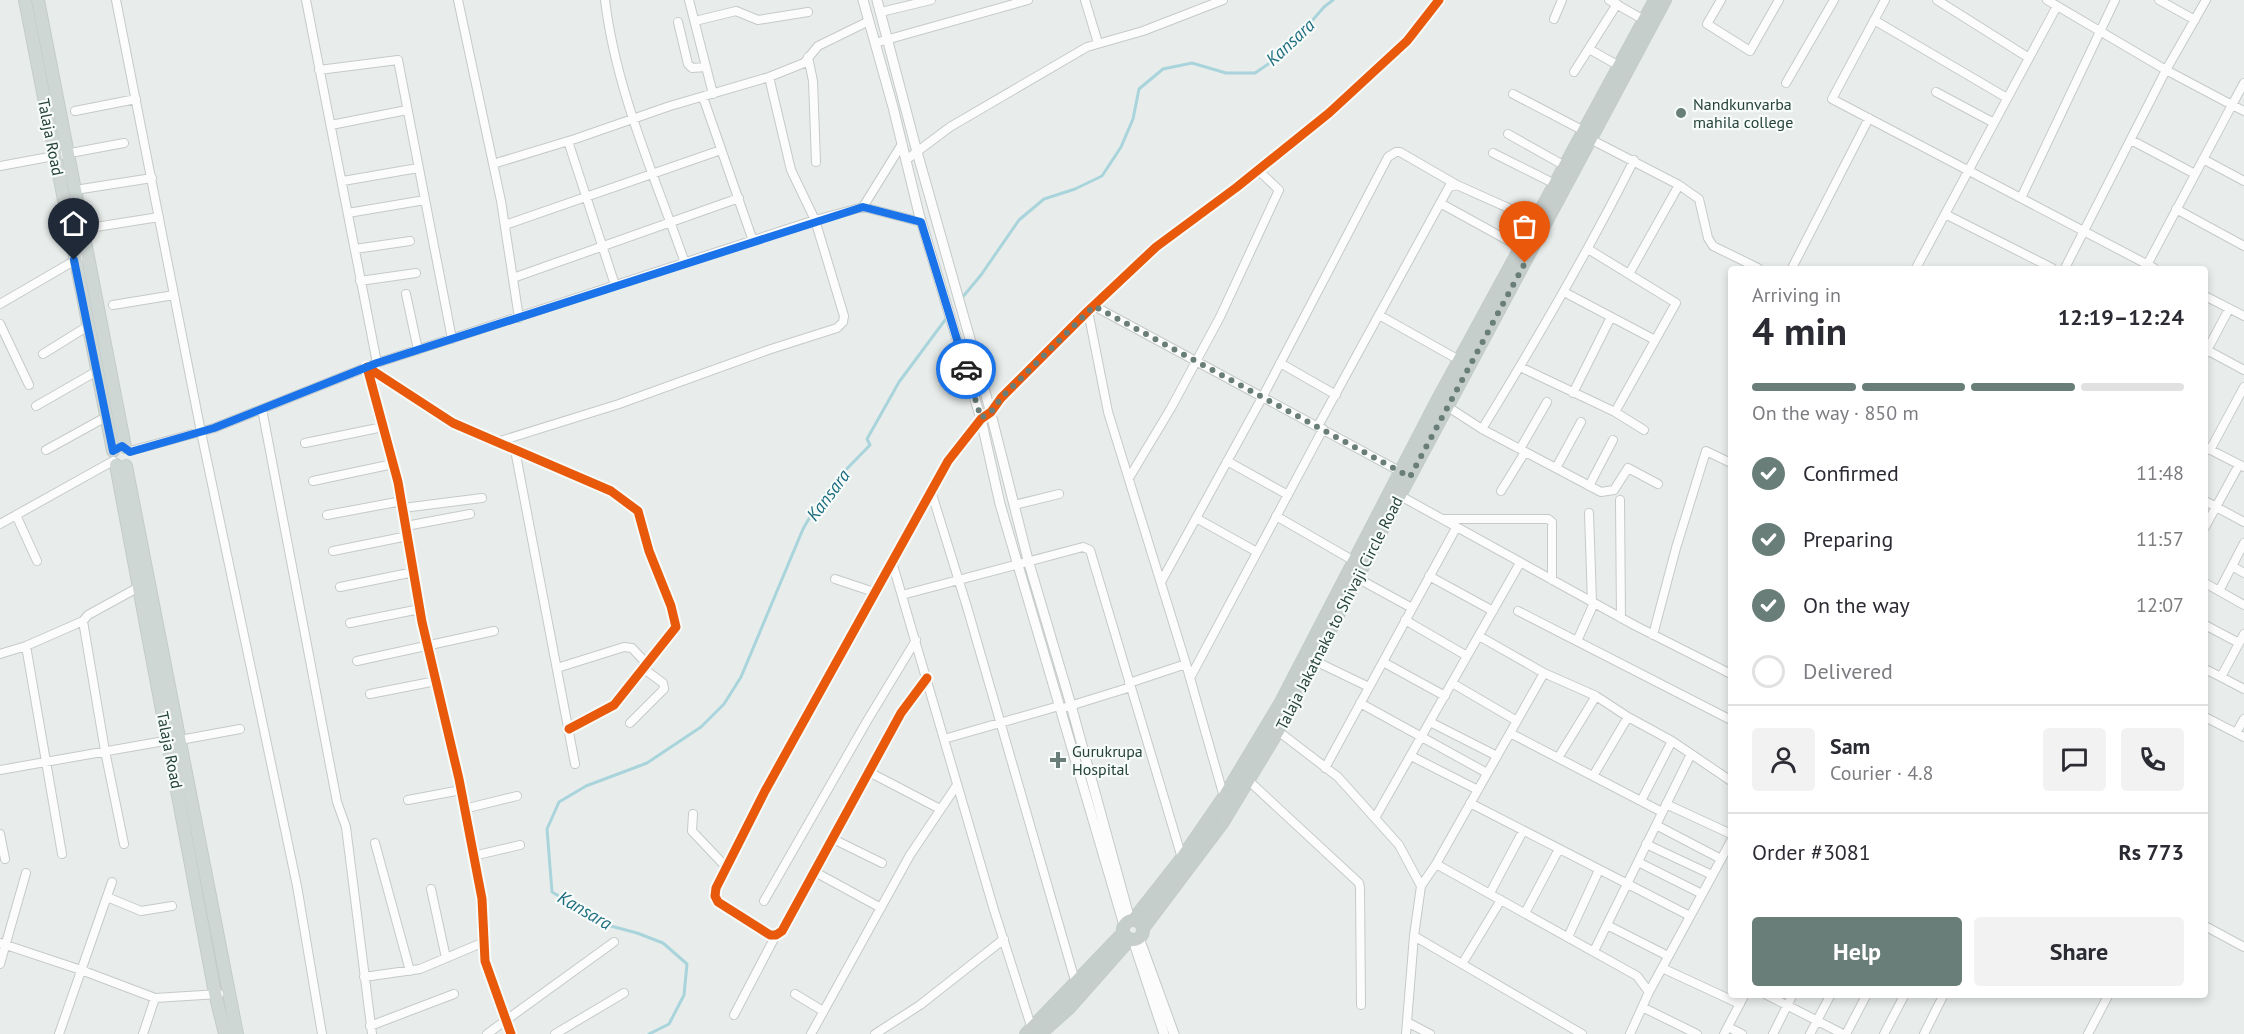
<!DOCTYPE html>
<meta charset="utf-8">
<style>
:root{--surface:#fff;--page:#f2f2f3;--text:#2b2b33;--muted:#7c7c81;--line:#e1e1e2;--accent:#697e78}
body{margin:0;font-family:"PT Sans",sans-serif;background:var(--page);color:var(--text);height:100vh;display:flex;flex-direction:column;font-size:22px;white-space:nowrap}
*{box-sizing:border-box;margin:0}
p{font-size:20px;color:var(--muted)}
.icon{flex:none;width:33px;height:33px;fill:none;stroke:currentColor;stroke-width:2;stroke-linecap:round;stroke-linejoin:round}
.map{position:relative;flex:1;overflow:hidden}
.sheet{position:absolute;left:1728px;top:266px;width:480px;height:732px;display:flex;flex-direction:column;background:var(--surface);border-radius:6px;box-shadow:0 3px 9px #0003}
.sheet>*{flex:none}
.pin{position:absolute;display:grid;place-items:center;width:51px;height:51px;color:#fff;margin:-62px -26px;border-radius:50% 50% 50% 0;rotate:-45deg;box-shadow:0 0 6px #0007}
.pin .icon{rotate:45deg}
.courier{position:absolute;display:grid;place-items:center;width:60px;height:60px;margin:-30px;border:4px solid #1a73e8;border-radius:50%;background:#fff;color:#222;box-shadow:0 2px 8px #0007}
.head em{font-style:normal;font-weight:700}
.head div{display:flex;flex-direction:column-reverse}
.head{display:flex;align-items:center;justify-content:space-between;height:102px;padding:0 24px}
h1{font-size:39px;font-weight:700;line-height:45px}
.bar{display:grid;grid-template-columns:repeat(4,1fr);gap:9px 6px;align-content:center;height:72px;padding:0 24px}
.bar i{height:8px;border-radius:4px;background:var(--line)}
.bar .active{background:var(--accent)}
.bar p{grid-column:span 4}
.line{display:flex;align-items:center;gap:15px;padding:0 24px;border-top:2px solid var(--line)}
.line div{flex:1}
.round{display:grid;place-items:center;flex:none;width:63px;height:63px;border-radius:6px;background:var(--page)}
ol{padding:0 24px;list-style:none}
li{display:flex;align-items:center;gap:18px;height:66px}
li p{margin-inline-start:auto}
li .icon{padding:6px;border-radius:50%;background:var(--accent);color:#fff;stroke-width:4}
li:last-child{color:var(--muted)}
li i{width:33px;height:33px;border:3px solid var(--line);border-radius:50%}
.action{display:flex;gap:12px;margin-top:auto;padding:12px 24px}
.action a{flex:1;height:69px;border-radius:6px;background:var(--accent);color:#fff;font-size:24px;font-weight:700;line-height:69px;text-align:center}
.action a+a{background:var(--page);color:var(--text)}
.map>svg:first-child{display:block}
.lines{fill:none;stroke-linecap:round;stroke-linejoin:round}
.stream{stroke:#a9d4db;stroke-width:3}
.minor-casing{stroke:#c5cac8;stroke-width:10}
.tertiary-casing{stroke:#c5cac8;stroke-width:11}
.primary-casing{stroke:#c3ccc9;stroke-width:14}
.trunk-casing{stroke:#c3ccc9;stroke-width:14}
.minor{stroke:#fcfcfc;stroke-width:8}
.tertiary{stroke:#fcfcfc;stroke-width:9}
.primary{stroke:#cfd7d5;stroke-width:12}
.trunk{stroke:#c6cecc;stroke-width:12}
.cycleway-casing{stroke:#f7fbf9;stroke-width:13}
.cycleway{stroke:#e8590c;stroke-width:9}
.done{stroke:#697e78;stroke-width:6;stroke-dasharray:0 10.8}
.route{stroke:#1a73e8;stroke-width:8}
.poi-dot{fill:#697e78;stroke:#f7fbf9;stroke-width:2}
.labels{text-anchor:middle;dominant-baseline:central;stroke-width:4.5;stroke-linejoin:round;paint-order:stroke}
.poi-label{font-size:16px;fill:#24423a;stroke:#f7fbf9;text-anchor:start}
.street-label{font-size:16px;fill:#24423a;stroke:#f7fbf9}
.water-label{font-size:18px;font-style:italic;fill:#1c6f80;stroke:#f7fbf9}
</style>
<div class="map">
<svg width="2244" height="1034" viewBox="0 0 2244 1034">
<rect width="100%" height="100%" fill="#e8edeb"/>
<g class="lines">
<path class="stream" d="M961 299 981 275 1019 220 1044 199 1075 189 1102 176 1121 147 1133 119 1139 89 1163 69 1192 63 1226 73H1255L1283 54 1324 7 1333 0
M649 1034 669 1024 684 995 687 964 663 943 637 933 607 925 552 892 547 829 559 802 586 786 647 763 701 727 724 704 741 677 803 529 818 503 837 479 870 445 867 439 899 382 948 316"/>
<defs>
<path id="minor" d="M116 0 201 432 297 886 322 1034
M306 0 377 363
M458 0 501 201 519 318
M605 0C616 91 655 177 685 263
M689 0 713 94
M1085 0 1098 43
M1609 0 1644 20
M1721 0 1707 24 1750 51 1779 0
M1885 0 1832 99 2154 268
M1937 0 2029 58
M2047 0 2166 70 2232 105 2244 83
M2159 0 2195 20
M881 12 931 0
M1554 19 1562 0
M1874 20 2007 98
M695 21 736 11 758 20 808 12
M678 22 688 64 692 68 706 67
M875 43 1028 0
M1589 49 1619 66
M808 57 813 81 816 162
M319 70 398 60 452 339
M1574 72 1617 4
M1786 83 1834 0
M1936 92 1994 123
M1513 94 1584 131
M703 97 753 241
M75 111 136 99
M331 125 407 110
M1508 134 1565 166
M1592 140 1679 185 1699 199 1708 238 1713 246 1758 268
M2131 140 2195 174
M568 141 615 285
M1493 153 1555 184
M2203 159 2244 181
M906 160 950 127 1087 47 1143 31 1223 0
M493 164 575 139 670 106 769 77 804 63 818 46 869 21
M0 166 124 143
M343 181 418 168
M75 190 152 178
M2021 198 2115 0
M1440 203 1520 247
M863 207 902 144
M2176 209 2244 246
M348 213 425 200
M1945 214 2052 268
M505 225 721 150
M83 229 159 217
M355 249 410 241
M2147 265 2232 105 2244 111
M1792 268 1869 118
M1916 268 2057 6
M2065 268 2166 70 2206 0
M1629 274 1679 185
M513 278 739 198
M360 281 416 273
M1564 292 1655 340
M406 294 418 350
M2205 296 2244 316
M0 304 79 258
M113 305 174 295
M1094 306 1403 473
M1088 311 1108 412 1186 664 1224 797
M1379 315 1459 360
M0 324 29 385
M2205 349 2244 370
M43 354 88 326
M2205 354 2229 309
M1280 363 1336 395
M1520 367 1615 412 1676 303 1588 249
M1573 393 1611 317
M36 406 97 371
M1448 407 1482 429 1601 492 1614 490 1628 468 1658 484
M262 409 337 802 346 827 372 1034
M1615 412 1644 430
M1318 426 1449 187 1457 185 1535 220
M1482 429C1536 341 1588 252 1634 160
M497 442 619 404 768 350 837 328 843 322 844 316 815 220 791 170 769 77
M305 443 383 427
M2205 447 2244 467
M1520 449 1547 402
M46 450 106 417
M515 450 575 764
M2210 450 2244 387
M130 451 214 428 377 363 815 220 863 207 921 222
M1227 461 1288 495
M1556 468 1581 422
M1129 478 1171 408 1220 317 1279 190 1258 170
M313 481 393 464
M1589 486 1613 440
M931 491 967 607 1076 984
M1501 491 1525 452
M1397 494 1634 625 1731 674
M1620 500 1621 618
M2205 501 2244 522
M1014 505 1059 494
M403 508 482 498
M1589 513 1592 602
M16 515 37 561
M327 515 402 501
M1276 516 1354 561
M1196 518 1257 552
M1442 519H1548L1552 522V580
M0 524 113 461
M406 526 470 514
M2205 527 2239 465
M333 551 408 536
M892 562 994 910 1032 1029
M2232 566 2244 573
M1429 576 1493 611
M1357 578 1412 608
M835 579 874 592
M1161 582 1263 396 1388 157 1396 152H1400L1457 185
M2205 583 2244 605
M340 587 414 572
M2219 591 2244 543
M902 595 1083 547 1090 550 1182 858
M1518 611 1731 720
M1405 620 1467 656
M83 621 105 751 124 844
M350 623 420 609
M2205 625 2239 643
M2244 634 2221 677 2244 689
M1653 635 1676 548 1706 451 1731 463
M1577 641 1594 603
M26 646 62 854
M0 654 26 646 83 621 88 615 139 587
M357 661 494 631
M1315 661 1369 687
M1383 662 1445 696
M557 668 624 647 632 648 647 664
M2205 669 2221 677
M1544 673 1596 696 1628 717 1672 741 1731 781
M927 678 901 713 782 931 776 935H770L718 902 715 896 716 888 765 791 948 461 981 419 991 412 1001 398 1088 311 1156 247 1237 187 1329 113 1407 41 1439 0
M1190 678 1323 429
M1129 683 1186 664
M1452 683 1517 721
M370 694 436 681
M1360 703 1487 773
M1060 709 1131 687
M2205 717 2244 737
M1430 722 1497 756
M630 723 664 689 663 683 644 669
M1278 731 1338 777 1399 845 1421 886 1414 936 1406 1034
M1510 733 1662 812
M2236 733 2244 719
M944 739 1059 706
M180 740 240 729
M1411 756 1478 790
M1558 758 1596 696
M1325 768 1456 528
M0 770 170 740
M869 772 940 809
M1593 776 1628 717
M1249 781 1359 883 1360 888 1361 1005
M408 800 461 790
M1641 801 1672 741
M1470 803 1690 916
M1666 804 1731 834
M464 809 517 796
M693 814 692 831 726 867
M1375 818 1520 563
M1656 825 1721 859
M0 834 5 859
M833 839 882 863
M375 843 410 971
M1646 844 1712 875
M473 856 520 845
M1638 862 1702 894
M1436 864 1637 976 1649 992 1630 1034
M815 872 881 908
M1421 886 1436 864 1544 673 1479 636
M431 889 446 958
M1490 893 1523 831
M107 897 141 911 172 906
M764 901 867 721 916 640
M1525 913 1559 849
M1607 925 1668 956
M2205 926 2244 947
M1414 936 1582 1034
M1568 937 1599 870
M0 943 81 970 155 998 143 1034
M1594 951 1691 754
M0 964 26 873
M1462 964 1501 900
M1662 968 1740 1004
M364 977 420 969 484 942
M1649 992 1731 841
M795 994 823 1011
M1765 994 1843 1034
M155 998 219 994
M1642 1007 1697 1034
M734 1015 776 935
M1407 1022 1430 1034
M370 1026 454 994
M1728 1027 1742 1034
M59 1034 112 882
M487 1034 614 942
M511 1034 485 961 482 899 459 779 422 622 398 482 367 367 453 423 611 491 638 511 649 551 671 606 676 627 614 705 569 729
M555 1034 624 993
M811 1034 910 855 957 785
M875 1034 920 1005 1004 939
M1724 1034 1745 994
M1773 1034 1793 994
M1810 1034 1831 994
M1846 1034 1867 994
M1884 1034 1905 994
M1924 1034 1944 994
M2088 1034 2109 994"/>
<path id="tertiary" d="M863 0 893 107 919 214 981 419 1000 504 1124 925
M877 0 917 152 989 406 1028 560 1071 705 1130 920
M1139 938 1174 1034
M1133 940 1164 1034"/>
<path id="primary" d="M25 0 113 451
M38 0 125 447
M116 465 215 993 225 1034
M126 466 237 1034"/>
<path id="trunk" d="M1134 919 1182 858 1224 797 1281 702 1437 401 1655 0
M1123 930a10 10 0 1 1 20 0a10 10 0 1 1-20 0Z
M1144 927 1223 822 1278 731 1400 495 1665 0
M1026 1034 1123 933
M1040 1034 1069 1008 1130 939"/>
</defs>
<use href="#minor" class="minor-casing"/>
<use href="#tertiary" class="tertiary-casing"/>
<use href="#primary" class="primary-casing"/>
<use href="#trunk" class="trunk-casing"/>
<use href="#minor" class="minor"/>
<use href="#tertiary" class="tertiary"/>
<use href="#primary" class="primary"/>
<use href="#trunk" class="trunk"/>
<defs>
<path id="cycleway" d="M927 678 901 713 782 931 776 935H770L718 902 715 896 716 888 765 791 948 461 981 419 991 412 1001 398 1088 311 1156 247 1237 187 1329 113 1407 41 1439 0
M511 1034 485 961 482 899 459 779 422 622 398 482 367 367 453 423 611 491 638 511 649 551 671 606 676 627 614 705 569 729"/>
</defs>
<use href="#cycleway" class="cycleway-casing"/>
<use href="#cycleway" class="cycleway"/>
</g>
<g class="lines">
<path class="done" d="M966 369 981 418 991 412 1001 398 1094 306 1410 477 1525 263"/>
<path class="route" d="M74 260 113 451 122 446 130 452 214 428 377 363 863 207 921 222 966 369"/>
</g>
<g class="poi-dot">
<circle cx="1681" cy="113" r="6"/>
<path d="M1055 751h6v6h6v6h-6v6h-6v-6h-6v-6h6z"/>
</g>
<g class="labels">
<g class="poi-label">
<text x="1693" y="104">Nandkunvarba<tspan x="1693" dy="18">mahila college</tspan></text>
<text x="1072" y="751">Gurukrupa<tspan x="1072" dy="18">Hospital</tspan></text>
</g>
<g class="street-label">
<text transform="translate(51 137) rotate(79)">Talaja Road</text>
<text transform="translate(1339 613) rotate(-63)">Talaja Jakatnaka to Shivaji Circle Road</text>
<text transform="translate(170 750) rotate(79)">Talaja Road</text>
</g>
<g class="water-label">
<text transform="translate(1290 42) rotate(-43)">Kansara</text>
<text transform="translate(828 495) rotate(-53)">Kansara</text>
<text transform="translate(585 910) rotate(30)">Kansara</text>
</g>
</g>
</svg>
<div class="pin" style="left:1525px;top:263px;background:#ea580c"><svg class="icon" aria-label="bag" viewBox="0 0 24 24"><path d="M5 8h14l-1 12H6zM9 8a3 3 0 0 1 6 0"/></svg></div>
<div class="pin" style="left:74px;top:260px;background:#1f2937"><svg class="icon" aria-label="home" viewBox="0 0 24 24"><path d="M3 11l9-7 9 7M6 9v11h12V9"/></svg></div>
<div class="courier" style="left:966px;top:369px"><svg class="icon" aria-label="car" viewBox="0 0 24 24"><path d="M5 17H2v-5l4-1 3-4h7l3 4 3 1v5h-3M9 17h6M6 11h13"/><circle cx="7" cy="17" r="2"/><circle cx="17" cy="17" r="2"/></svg></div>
<section class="sheet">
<div class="head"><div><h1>4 min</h1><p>Arriving in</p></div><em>12:19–12:24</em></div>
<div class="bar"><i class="active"></i><i class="active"></i><i class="active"></i><i></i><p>On the way · 850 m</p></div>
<ol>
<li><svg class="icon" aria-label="check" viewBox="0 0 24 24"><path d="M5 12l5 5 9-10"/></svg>Confirmed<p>11:48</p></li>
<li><svg class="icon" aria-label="check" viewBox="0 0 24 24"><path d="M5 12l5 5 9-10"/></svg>Preparing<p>11:57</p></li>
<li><svg class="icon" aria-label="check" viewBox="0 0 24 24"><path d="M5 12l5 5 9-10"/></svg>On the way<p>12:07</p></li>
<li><i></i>Delivered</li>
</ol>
<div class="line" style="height:108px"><a class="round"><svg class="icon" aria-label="person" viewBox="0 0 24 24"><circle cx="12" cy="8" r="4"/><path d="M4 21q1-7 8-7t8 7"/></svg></a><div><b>Sam</b><p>Courier · 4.8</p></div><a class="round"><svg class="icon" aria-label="chat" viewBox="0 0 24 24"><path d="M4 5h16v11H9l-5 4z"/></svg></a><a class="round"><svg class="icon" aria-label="phone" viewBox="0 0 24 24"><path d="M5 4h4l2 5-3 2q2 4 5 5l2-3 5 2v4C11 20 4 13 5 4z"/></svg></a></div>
<div class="line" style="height:78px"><div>Order #3081</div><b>Rs 773</b></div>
<div class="action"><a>Help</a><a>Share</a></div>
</section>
</div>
